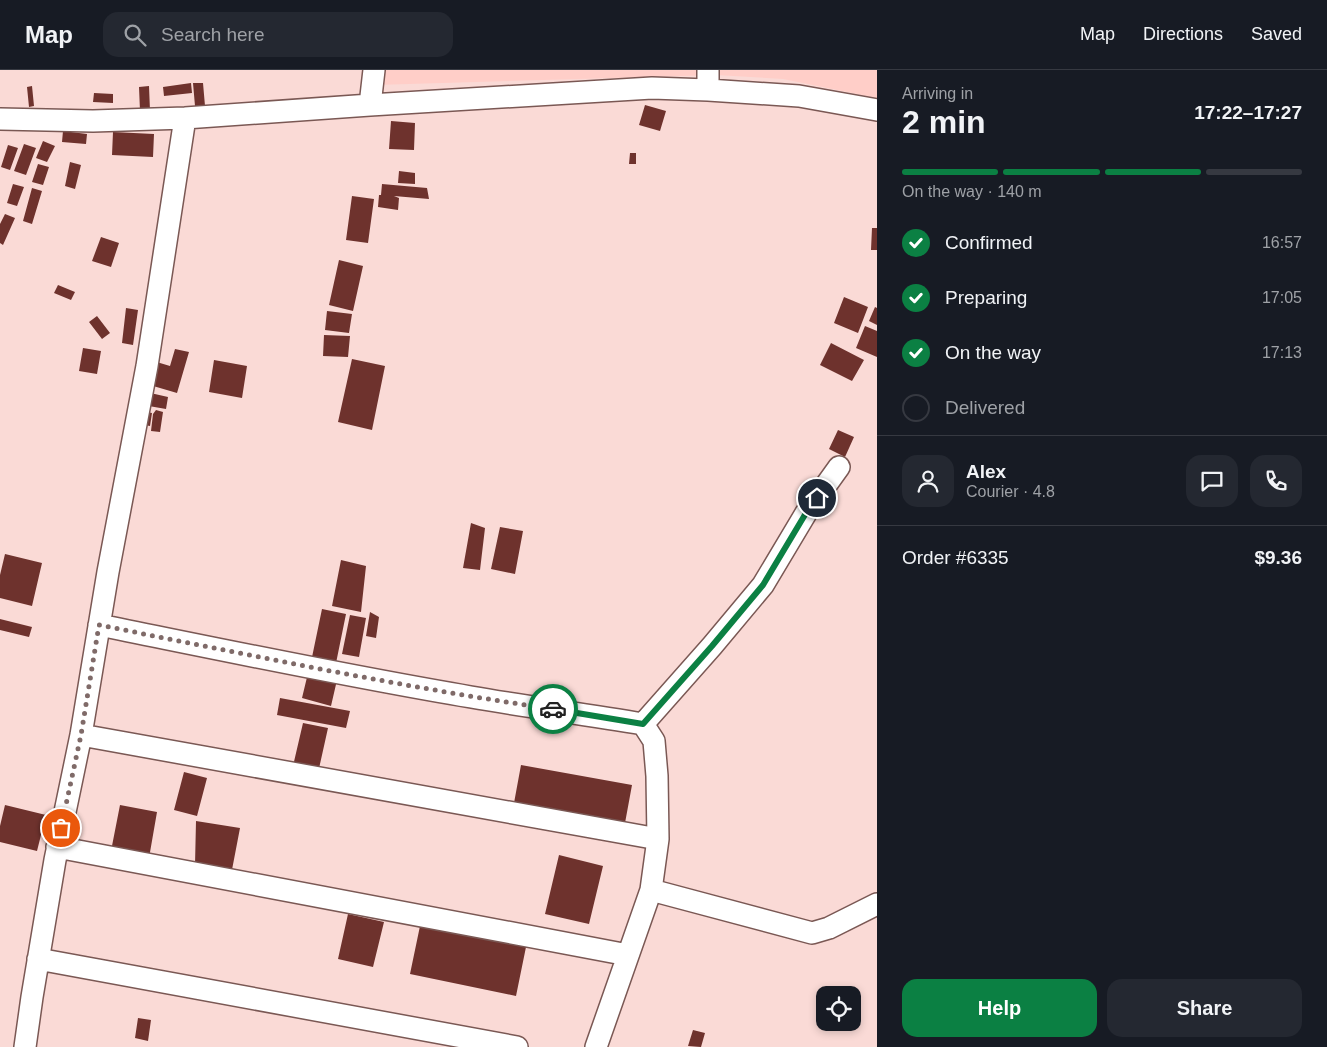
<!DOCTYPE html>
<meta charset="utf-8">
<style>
:root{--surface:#171b24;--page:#242831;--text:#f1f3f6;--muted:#9ea1a6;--line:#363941;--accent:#0b8043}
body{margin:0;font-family:Arial,sans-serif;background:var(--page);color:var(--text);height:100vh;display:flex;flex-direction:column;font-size:19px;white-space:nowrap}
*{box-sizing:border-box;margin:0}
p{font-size:16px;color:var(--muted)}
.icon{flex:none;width:28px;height:28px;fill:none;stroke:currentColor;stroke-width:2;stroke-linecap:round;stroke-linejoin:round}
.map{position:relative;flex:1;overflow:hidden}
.drawer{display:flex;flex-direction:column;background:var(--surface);width:450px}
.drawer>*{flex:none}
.fabs{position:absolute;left:816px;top:916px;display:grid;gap:10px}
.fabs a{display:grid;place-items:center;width:45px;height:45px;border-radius:10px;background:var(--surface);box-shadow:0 2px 8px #0003;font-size:25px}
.pin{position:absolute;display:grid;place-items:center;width:42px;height:42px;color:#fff;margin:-21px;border:2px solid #fff;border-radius:50%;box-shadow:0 1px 5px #0007}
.courier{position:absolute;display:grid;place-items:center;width:50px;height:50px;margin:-25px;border:4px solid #0b8043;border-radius:50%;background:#fff;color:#222;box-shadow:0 1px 6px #0007}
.overview em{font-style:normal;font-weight:800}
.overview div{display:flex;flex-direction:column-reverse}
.overview{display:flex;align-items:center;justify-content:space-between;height:85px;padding:0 25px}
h1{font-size:32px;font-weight:800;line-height:38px}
.bar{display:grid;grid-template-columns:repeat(4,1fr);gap:8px 5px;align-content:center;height:60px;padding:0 25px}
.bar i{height:6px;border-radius:4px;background:var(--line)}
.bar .current{background:var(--accent)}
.bar p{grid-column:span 4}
.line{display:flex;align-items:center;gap:12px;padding:0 25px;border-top:1px solid var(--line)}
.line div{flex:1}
.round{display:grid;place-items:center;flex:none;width:52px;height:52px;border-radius:15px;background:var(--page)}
ol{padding:0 25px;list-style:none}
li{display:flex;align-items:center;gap:15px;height:55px}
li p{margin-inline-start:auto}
li .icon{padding:5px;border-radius:50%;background:var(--accent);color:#fff;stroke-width:4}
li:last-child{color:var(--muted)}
li i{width:28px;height:28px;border:2px solid var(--line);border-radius:50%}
.primary-button{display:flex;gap:10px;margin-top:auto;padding:10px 25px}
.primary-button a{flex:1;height:58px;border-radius:15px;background:var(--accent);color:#fff;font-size:20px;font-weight:800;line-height:58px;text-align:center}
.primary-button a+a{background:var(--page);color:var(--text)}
header{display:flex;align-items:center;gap:30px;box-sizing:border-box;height:70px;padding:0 25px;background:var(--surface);border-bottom:1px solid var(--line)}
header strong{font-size:24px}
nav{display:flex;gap:28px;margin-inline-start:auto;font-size:18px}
.search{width:350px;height:45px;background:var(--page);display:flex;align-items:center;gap:12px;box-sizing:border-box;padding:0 18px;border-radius:15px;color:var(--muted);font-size:19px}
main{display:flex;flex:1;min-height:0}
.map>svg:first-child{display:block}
.built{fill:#ffcec8}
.building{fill:#6e322d}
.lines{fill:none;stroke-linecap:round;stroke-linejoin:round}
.minor-casing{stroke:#7a5854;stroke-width:24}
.minor{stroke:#fff;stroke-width:21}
.done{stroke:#7f6a68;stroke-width:5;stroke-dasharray:0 9}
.route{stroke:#0b8043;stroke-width:6}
</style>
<header>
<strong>Map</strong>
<div class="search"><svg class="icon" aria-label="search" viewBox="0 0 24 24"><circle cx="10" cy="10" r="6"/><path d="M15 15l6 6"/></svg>Search here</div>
<nav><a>Map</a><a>Directions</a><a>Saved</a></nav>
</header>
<main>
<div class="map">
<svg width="877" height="977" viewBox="0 0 877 977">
<rect width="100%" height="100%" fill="#fadad6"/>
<path class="built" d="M376 0H877V28L783 9 716 5 375 15Z"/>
<path class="building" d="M191 13 192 23 164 26 163 17Z
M193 13H203L205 36H195Z
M32 16 34 36 29 37 27 17Z
M149 16 150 41H140L139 17Z
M94 23 113 24V33L93 32Z
M645 35 666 41 660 61 639 55Z
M391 51 415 53 414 80 389 79Z
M63 61 87 64 86 74 62 72Z
M113 62 154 64 153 87 112 85Z
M43 71 55 76 47 92 36 88Z
M24 74 36 78 26 105 14 101Z
M8 75 18 78 10 100 1 97Z
M630 83H636V94H629Z
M70 92 81 95 75 119 65 116Z
M38 94 49 97 43 115 32 112Z
M399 101 415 103V114L398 113Z
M13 114 24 117 17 136 7 133Z
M382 114 427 118 429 129 394 126 399 128 398 140 378 137 379 125H381Z
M32 118 42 121 32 154 23 151Z
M352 126 374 129 368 173 346 170Z
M5 144 15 148 3 175 0 173V154Z
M872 158H877V180H871Z
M101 167 119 173 111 197 92 191Z
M339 190 363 196 353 241 329 235Z
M58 215 75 222 71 230 54 223Z
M844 227 868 237 858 263 834 253Z
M875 237 877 238V255L869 251Z
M126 238 138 240 133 275 122 273Z
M327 241 352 244 349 263 325 260Z
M97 246 110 263 102 269 89 252Z
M865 256 877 261V287L856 278Z
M324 265 350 266 348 287 323 286Z
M831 273 864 290 852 311 820 295Z
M83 278 101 281 97 304 79 301Z
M175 279 189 282 177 323 143 313 150 290 170 296Z
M352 289 385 296 372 360 338 352Z
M214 290 247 296 242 328 209 322Z
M146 322 168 327 166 339 143 335Z
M156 340 163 342 160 362 151 361 153 344Z
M141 341 152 343 150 356 139 354Z
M838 360 854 367 845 387 829 379Z
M471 453 485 458 480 500 463 498Z
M500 457 523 461 515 504 491 499Z
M5 484 42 493 32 536 0 528V505Z
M341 490 366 496 361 542 332 536Z
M322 539 346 544 335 598 311 592Z
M370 542 379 547 376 568 366 566Z
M350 545 366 548 359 587 342 584Z
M0 549 32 557 29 567 0 560Z
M308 603 337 610 331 636 302 628Z
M280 628 350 641 346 658 277 645Z
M303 653 328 658 318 703 293 696Z
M521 695 632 715 625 753 514 733Z
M184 702 207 708 197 746 174 740Z
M5 735 46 745 37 781 0 772V756Z
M120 735 157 742 149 788 111 781Z
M196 751 240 758 231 805 195 795Z
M559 785 603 796 589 854 545 844Z
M348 844 384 852 373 897 338 889Z
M420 856 526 877 516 926 410 904Z
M138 948 151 950 148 971 135 968Z
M693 960 705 963 701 977 688 976Z"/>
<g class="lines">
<defs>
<path id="minor" d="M708 20V0
M370 35 374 0
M0 49 93 51 185 48 370 35 652 18 708 20 799 26 877 40
M99 555C223 580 346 606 471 627 528 637 585 644 643 654L654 671 657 706 658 769 651 820 812 863 829 858 877 834
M643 654 712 576 763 515 806 443 839 397
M81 665 658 769
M57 777 628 885
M38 889 517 977
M25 977 32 927 55 790 81 665 108 502 147 296 185 48
M596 977 651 820"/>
</defs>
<use href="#minor" class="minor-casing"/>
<use href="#minor" class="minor"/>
</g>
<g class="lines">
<path class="done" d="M61 758 81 665 99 555C250 585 401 617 553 639"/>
<path class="route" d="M553 639 643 654 712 576 763 515 806 443 817 428"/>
</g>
</svg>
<div class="fabs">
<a><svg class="icon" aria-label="locate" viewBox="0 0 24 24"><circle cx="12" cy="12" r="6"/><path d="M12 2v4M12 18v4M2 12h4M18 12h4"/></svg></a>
</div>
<div class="pin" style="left:61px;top:758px;background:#ea580c"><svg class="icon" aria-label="bag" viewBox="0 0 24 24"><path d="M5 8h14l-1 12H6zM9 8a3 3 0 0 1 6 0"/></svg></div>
<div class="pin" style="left:817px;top:428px;background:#1f2937"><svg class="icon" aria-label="home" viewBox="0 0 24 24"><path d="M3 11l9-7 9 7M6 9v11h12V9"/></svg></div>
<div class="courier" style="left:553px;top:639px"><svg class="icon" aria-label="car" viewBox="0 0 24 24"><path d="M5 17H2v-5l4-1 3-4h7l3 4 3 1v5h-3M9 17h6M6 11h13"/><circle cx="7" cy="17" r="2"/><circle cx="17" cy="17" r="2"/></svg></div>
</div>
<section class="drawer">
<div class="overview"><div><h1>2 min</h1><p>Arriving in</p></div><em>17:22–17:27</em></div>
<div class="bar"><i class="current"></i><i class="current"></i><i class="current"></i><i></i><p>On the way · 140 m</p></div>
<ol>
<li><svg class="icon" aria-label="check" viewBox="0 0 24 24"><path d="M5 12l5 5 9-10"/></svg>Confirmed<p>16:57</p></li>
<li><svg class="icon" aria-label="check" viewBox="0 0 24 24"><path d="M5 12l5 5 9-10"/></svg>Preparing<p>17:05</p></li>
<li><svg class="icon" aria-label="check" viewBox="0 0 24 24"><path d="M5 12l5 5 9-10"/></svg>On the way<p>17:13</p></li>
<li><i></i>Delivered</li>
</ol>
<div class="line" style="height:90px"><a class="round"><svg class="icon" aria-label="person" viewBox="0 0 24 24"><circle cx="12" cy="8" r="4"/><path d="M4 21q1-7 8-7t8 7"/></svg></a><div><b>Alex</b><p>Courier · 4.8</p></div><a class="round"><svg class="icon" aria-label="chat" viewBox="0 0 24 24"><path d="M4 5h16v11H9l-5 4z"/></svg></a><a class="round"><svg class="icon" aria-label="phone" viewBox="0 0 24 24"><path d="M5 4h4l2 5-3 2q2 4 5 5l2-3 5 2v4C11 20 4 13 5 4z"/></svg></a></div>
<div class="line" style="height:65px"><div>Order #6335</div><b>$9.36</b></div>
<div class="primary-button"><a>Help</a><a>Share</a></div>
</section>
</main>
